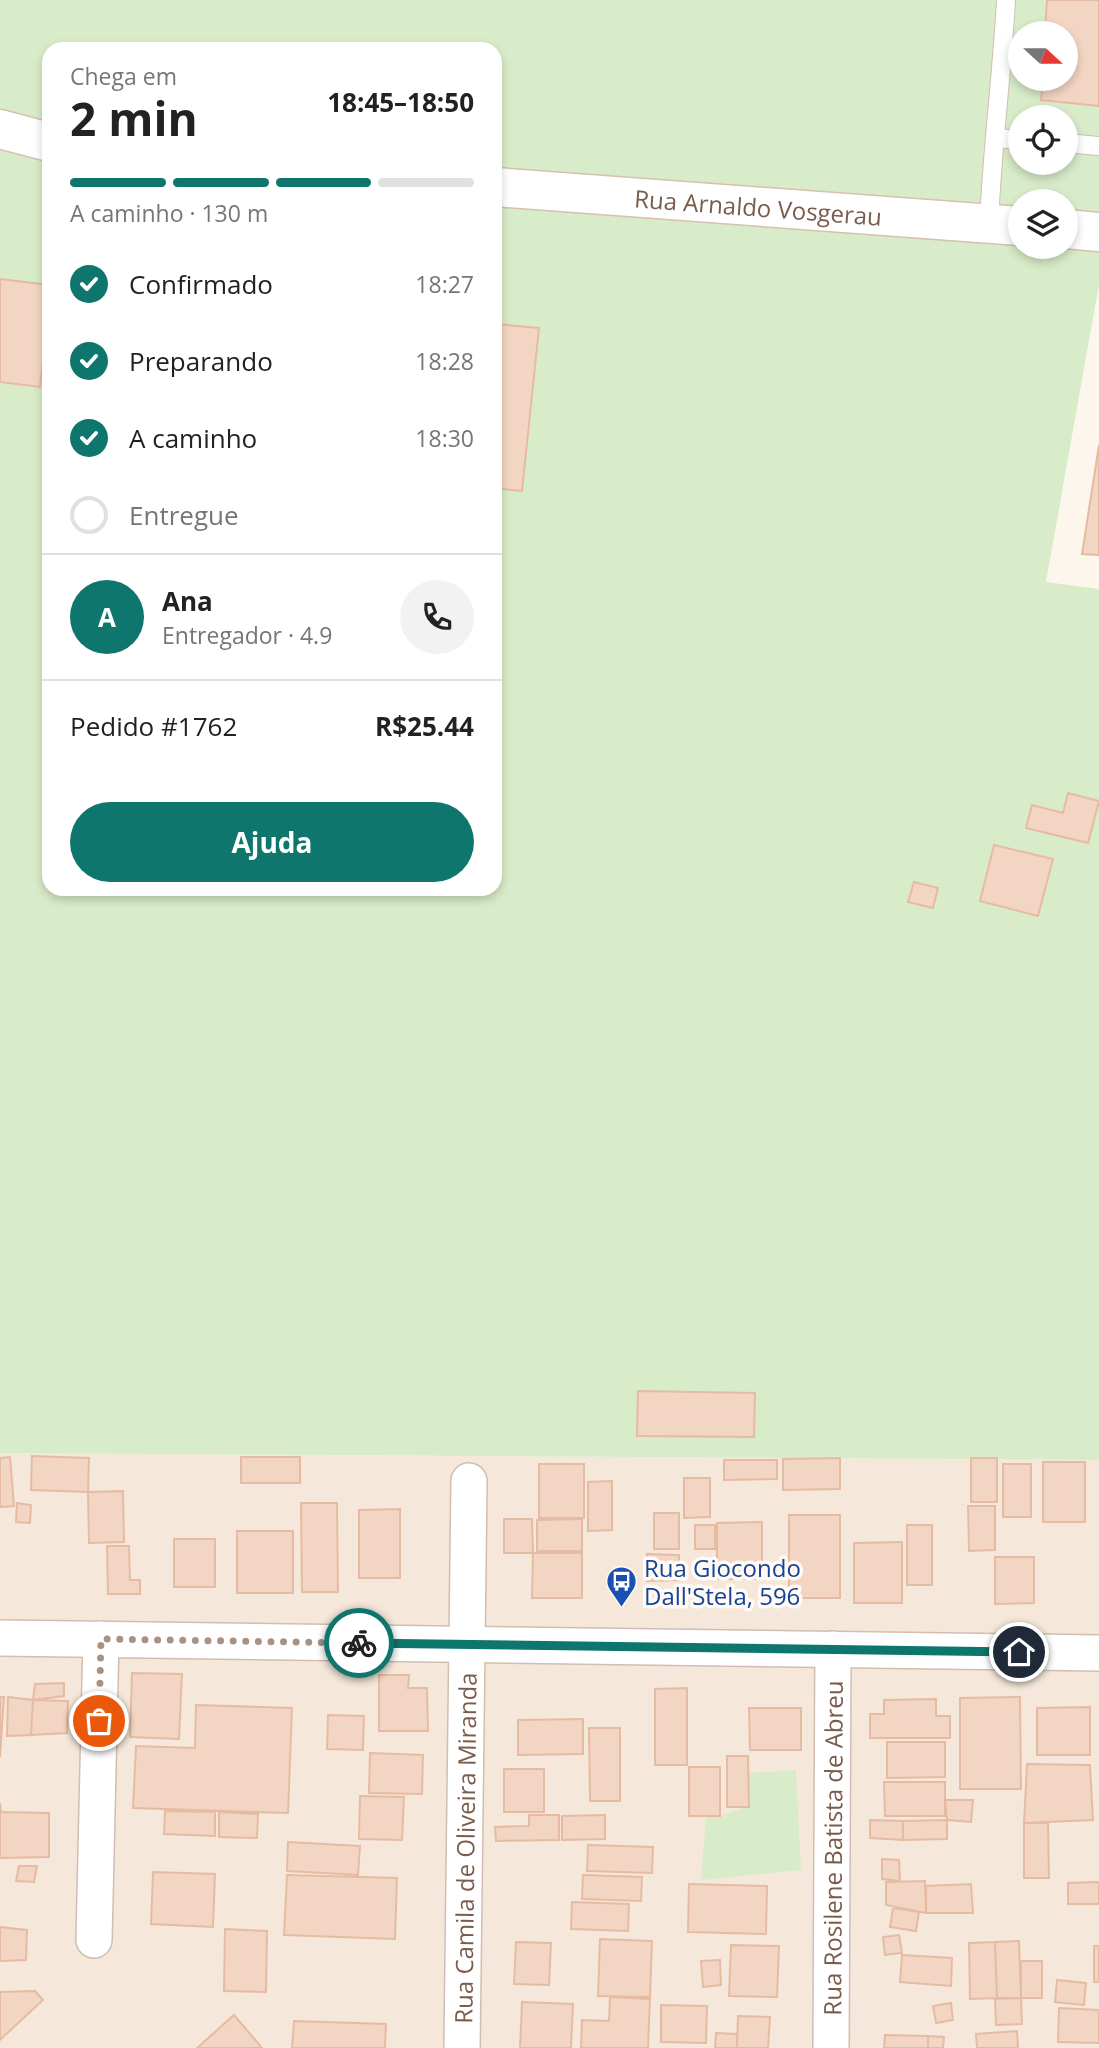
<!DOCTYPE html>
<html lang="pt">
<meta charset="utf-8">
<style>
:root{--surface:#fff;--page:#f2f2f2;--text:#222;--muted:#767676;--line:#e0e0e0;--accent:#0f766e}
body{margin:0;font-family:"Open Sans",sans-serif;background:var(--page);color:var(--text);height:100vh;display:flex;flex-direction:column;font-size:26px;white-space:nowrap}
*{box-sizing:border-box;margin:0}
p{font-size:23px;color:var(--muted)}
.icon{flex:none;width:38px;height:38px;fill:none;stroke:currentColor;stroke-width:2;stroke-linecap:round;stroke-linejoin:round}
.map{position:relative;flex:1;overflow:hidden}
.sheet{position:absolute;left:42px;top:42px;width:460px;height:854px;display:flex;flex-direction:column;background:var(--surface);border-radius:21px;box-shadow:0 4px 10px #0003}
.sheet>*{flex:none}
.needle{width:46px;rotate:111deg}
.controls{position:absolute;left:1008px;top:21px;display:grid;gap:14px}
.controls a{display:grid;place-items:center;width:70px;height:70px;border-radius:50%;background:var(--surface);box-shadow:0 4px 10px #0003;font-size:35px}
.pin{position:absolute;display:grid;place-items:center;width:60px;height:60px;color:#fff;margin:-30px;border:4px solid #fff;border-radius:50%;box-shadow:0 2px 7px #0007}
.courier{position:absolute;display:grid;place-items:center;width:70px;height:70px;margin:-35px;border:5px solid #0f766e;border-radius:50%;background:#fff;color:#222;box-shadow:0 2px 9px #0007}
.head em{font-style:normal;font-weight:700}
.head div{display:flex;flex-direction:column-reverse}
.head{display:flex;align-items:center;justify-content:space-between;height:119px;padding:0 28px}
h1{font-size:46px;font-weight:700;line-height:52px}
.bar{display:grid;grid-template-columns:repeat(4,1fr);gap:10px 7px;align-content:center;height:84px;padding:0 28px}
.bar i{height:9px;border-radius:5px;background:var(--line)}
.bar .selected{background:var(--accent)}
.bar p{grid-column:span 4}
.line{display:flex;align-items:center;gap:18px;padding:0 28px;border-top:2px solid var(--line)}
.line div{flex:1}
.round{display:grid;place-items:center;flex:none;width:74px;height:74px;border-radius:37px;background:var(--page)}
ol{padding:0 28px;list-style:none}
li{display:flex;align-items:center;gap:21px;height:77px}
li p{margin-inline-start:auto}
li .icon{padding:7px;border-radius:50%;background:var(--accent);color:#fff;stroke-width:4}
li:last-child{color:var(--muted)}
li i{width:38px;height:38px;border:4px solid var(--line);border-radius:50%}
.action{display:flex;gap:14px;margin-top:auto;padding:14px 28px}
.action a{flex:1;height:80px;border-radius:42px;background:var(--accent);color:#fff;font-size:28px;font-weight:700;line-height:80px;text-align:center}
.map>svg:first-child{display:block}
.residential{fill:#f5e8da}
.green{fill:#d8ecc9;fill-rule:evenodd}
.building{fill:#f3d5c3;stroke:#e6bba3;stroke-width:2}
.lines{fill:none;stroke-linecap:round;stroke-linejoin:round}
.lane-casing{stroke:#d1beb0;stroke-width:20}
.street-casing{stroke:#d1beb0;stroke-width:38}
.secondary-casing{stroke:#d6c0b0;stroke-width:41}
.lane{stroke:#fff;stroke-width:18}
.street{stroke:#fff;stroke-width:35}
.secondary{stroke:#fff;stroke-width:38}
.done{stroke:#a89285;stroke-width:7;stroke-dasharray:0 12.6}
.route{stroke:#0f766e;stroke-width:9}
.labels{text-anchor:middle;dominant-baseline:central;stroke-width:7;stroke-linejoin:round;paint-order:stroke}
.street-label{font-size:24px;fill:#7a5c4d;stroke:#fffaf3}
.transit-label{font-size:24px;fill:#164399;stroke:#fffaf3;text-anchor:start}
</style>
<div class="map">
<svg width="1099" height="2048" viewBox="0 0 1099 2048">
<rect width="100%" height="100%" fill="#fdf6ec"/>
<path class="residential" d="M0 1453 1099 1460V2048H0Z"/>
<path class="green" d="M0 0H1099V284L1046 582 1099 589V1460L0 1453ZM1020 33H1066V79H1020ZM49 49H495V889H49ZM1020 117H1066V163H1020ZM1020 201H1066V247H1020Z
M796 1770 801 1870 701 1880 706 1816H720L748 1807 749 1773Z"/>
<path class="building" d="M1047 0H1099V106L1041 100 1043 79H1066V33H1045Z
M0 279 49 285V307L40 387 0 382Z
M495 324 539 328 522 491 495 488Z
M1099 445V555L1082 554Z
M1068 793 1099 801 1088 843 1026 828 1032 805 1063 813Z
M994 845 1053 859 1038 916 980 901Z
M914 882 938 888 933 908 908 902Z
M638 1391 755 1393 754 1437 637 1436Z
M32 1456 89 1458 88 1492 31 1490Z
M10 1457 14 1506 0 1507V1458Z
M241 1457H300V1483H241Z
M840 1458V1489L783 1490V1459Z
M971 1458H997V1502H971Z
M724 1460H777V1479L724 1480Z
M1043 1462H1085V1522H1043Z
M539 1464H584V1518H539Z
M1003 1464H1031V1517H1003Z
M684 1478H710V1517L684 1518Z
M612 1481V1530L588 1531V1482Z
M123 1491 124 1542 89 1543 88 1492Z
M17 1503 31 1505 30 1523 16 1522Z
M301 1503H337L338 1592H302Z
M968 1506H995V1550L969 1551Z
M400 1509V1578H359V1510Z
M654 1513H679V1549H654Z
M789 1515H840V1598H789Z
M504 1519H532L533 1553H504Z
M582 1519V1551H537V1520Z
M762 1522V1579H717V1523Z
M695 1525H715V1549H695Z
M907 1525H932V1585H907Z
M237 1531H293V1593H237Z
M174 1539H215V1587H174Z
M902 1542V1603H854V1543Z
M107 1546H129L130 1580H140V1594H108Z
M533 1553H582V1598H532Z
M647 1554 679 1555V1580L647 1581Z
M995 1557H1034V1603L995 1604Z
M132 1673 182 1674 179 1739 130 1737Z
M379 1675H409L408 1688H427L428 1731H379Z
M64 1683V1696L33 1700 35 1684Z
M687 1688V1765H655V1689Z
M0 1697H4L0 1757Z
M8 1697 33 1700 31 1735 7 1736Z
M1020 1697 1021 1789H960V1698Z
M936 1699V1716H950V1738H870V1714H884V1700Z
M33 1700 68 1701 67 1733 31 1735Z
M196 1705 292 1708 288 1813 133 1808 136 1746 195 1748Z
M1090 1707V1755H1037V1708Z
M749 1708H801V1750H750Z
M328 1715 364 1716 363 1750 327 1749Z
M583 1719V1754L518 1755V1720Z
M589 1728H620V1801H590Z
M887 1742H945V1777L887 1778Z
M370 1753 423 1755 422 1794 369 1793Z
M727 1756H748L749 1807H727Z
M1027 1764 1090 1765 1093 1820 1024 1823Z
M689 1767H720V1816H689Z
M504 1769H544V1812H504Z
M884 1782H945V1816H885Z
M360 1796 404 1797 402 1840 359 1839Z
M945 1800H973L971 1822 947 1820Z
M0 1803 1 1812 49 1813V1857L0 1858Z
M165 1811 215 1812V1836L164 1834Z
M219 1812 258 1814 257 1838 219 1837Z
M529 1815H559V1840L496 1841 495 1827 529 1826Z
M605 1815V1839L562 1840V1816Z
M870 1820 903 1821V1840L870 1838Z
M947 1820V1839L903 1840V1821Z
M1024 1823H1048L1049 1878H1024Z
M288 1842 360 1846 358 1875 287 1871Z
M588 1845 653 1847 652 1873 587 1871Z
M882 1859 899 1860 900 1881 882 1879Z
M19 1866H37L34 1882 16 1881Z
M153 1872 215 1874 213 1927 151 1924Z
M287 1875 397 1878 395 1939 284 1935Z
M583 1875 642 1877 641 1901 582 1899Z
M925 1881 926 1913 886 1905V1882Z
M1099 1882V1904H1068V1883Z
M689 1884 767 1886 766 1934 688 1932Z
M971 1884 973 1913H926V1886Z
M572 1902 629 1904 628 1931 571 1929Z
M893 1908 919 1912 916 1931 890 1927Z
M0 1927 27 1930 26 1960 0 1961Z
M225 1929 267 1931 266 1992 224 1991Z
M899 1935 902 1953 885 1955 883 1937Z
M600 1939 652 1941 650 1997 598 1996Z
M1019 1941 1021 1998H997L995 1942Z
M516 1942 551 1943 549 1985 514 1984Z
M995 1942 997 1998 970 1999 969 1943Z
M731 1945 779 1946 777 1997 729 1996Z
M1094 1946H1099V1982H1094Z
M902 1955 952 1958 951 1986 900 1982Z
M720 1960 721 1985 703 1987 701 1961Z
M1021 1961H1042V1998H1021Z
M1057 1980 1086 1983 1084 2005 1055 2002Z
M35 1991 43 2000 0 2040V1992Z
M610 1997 650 1999 648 2048H581L582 2020 609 2021Z
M1021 1998 1022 2024 996 2025 995 1999Z
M522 2002 573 2004 571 2048H520Z
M951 2003 953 2020 936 2023 933 2006Z
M661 2005 707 2006 706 2043 661 2042Z
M1059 2008 1099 2010V2043L1058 2042Z
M234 2015 262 2048H197Z
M738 2016 770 2017 768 2048H737Z
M294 2021 386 2024 385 2048H292Z
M1017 2031 1018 2048H977L976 2034Z
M716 2033 737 2034V2048H715Z
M885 2035 928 2036V2048H884Z
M928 2036 944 2037 943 2048H928Z"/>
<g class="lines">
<defs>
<path id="lane" d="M995 138 1020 140
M1066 143 1099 146
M989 224C992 149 1002 75 1006 0"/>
<g id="street">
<path d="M0 1638 1099 1653"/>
<path d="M94 1940 101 1639"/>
<path id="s1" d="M462 2048 469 1481"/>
<path id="s2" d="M831 2048 833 1649"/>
</g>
<g id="secondary">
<path d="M0 129 49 142"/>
<path id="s3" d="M495 187 1020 226"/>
<path d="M1066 229 1099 232"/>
</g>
</defs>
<use href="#lane" class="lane-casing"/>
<use href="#street" class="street-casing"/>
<use href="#secondary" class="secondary-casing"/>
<use href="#lane" class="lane"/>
<use href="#street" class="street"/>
<use href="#secondary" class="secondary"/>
</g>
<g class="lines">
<path class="done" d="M99 1721 101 1639 359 1643"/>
<path class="route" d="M359 1643 1019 1652"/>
</g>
<defs>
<symbol id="bus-pin" viewBox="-11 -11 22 30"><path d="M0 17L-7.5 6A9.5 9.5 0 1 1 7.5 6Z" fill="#1a4fb4" stroke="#fffaf3"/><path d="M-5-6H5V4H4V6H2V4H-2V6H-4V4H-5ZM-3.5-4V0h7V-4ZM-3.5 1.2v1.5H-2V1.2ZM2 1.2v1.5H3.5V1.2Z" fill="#fff"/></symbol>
</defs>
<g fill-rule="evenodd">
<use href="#bus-pin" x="604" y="1564" width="35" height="47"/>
</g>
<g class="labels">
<g class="street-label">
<text stroke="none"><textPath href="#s3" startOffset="264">Rua Arnaldo Vosgerau</textPath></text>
<text stroke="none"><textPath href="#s1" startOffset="200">Rua Camila de Oliveira Miranda</textPath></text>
<text stroke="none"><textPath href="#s2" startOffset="200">Rua Rosilene Batista de Abreu</textPath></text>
</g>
<g class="transit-label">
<text x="644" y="1567">Rua Giocondo<tspan x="644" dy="28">Dall'Stela, 596</tspan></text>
</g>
</g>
</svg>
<div class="controls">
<a><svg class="needle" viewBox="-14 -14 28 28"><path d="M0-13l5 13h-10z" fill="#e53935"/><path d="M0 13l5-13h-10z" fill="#767676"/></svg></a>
<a><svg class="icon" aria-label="locate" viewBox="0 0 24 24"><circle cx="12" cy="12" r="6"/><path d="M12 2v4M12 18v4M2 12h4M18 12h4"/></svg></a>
<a><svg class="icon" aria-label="layers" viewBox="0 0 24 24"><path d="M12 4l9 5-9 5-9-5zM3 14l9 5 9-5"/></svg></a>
</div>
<div class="pin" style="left:99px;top:1721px;background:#ea580c"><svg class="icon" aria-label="bag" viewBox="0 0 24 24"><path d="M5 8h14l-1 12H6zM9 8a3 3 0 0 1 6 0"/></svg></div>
<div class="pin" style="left:1019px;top:1652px;background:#1f2937"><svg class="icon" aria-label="home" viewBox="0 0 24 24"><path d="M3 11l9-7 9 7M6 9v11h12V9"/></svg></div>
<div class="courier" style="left:359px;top:1643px"><svg class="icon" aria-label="bike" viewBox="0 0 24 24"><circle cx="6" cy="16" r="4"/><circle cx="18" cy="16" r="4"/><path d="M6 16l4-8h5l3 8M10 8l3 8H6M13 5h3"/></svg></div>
<section class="sheet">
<div class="head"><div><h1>2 min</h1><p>Chega em</p></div><em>18:45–18:50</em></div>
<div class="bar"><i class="selected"></i><i class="selected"></i><i class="selected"></i><i></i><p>A caminho · 130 m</p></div>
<ol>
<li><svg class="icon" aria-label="check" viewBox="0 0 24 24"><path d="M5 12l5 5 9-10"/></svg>Confirmado<p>18:27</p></li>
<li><svg class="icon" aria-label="check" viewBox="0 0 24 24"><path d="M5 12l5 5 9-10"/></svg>Preparando<p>18:28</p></li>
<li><svg class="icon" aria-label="check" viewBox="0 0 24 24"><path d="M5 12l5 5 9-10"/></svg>A caminho<p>18:30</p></li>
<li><i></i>Entregue</li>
</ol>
<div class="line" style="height:126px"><b class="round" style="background:var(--accent);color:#fff">A</b><div><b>Ana</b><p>Entregador · 4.9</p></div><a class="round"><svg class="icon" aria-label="phone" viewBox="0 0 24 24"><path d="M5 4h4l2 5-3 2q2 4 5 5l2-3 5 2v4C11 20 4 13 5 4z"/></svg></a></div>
<div class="line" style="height:91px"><div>Pedido #1762</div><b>R$25.44</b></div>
<div class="action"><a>Ajuda</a></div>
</section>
</div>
